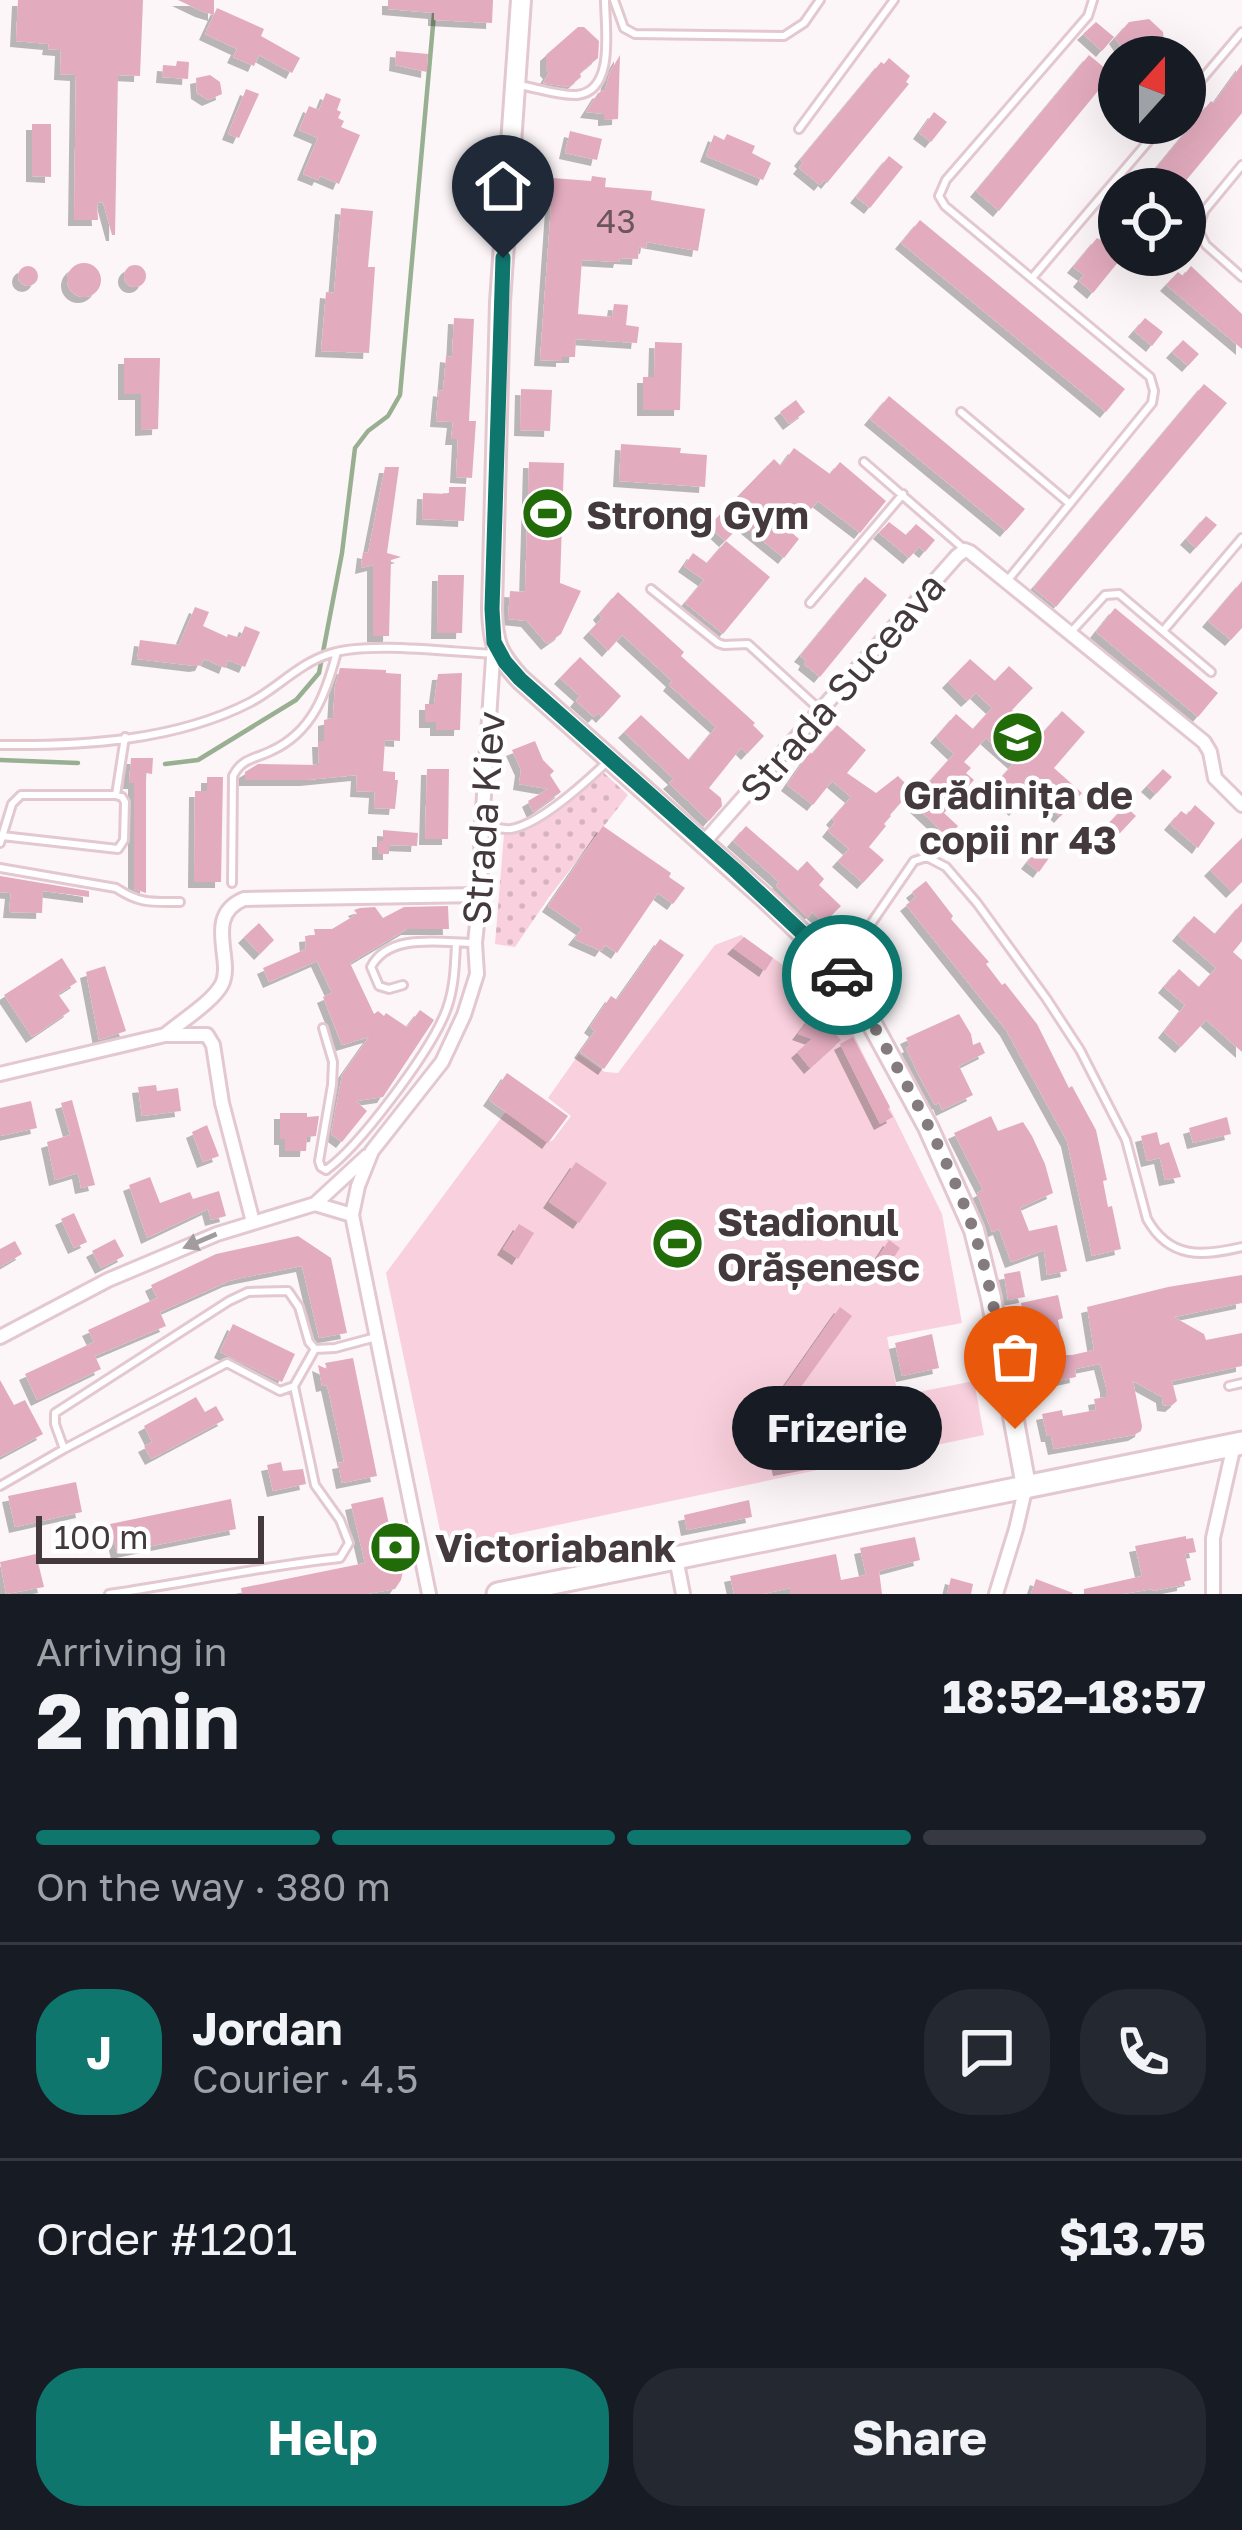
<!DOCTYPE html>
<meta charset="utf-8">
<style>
:root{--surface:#171b24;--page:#242831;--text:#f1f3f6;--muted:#9ea1a6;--line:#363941;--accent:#0f766e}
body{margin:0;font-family:"Golos Text",sans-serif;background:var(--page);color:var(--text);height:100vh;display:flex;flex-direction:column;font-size:45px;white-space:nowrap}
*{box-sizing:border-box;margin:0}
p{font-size:39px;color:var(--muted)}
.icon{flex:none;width:66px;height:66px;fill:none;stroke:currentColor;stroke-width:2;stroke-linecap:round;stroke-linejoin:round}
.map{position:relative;height:1594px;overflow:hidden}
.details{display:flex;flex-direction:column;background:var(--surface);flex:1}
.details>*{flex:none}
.needle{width:78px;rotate:21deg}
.tools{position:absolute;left:1098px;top:36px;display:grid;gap:24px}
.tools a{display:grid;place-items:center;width:108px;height:108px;border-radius:50%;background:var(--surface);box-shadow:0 12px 48px #0002;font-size:60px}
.scale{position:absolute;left:36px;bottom:30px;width:228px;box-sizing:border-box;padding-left:12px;border:6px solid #44393c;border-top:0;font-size:33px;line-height:42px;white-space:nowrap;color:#44393c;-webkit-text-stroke:9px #fff;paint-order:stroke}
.pin{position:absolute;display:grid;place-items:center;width:102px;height:102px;color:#fff;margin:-123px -51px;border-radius:50% 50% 50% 0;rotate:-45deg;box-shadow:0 0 12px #0007}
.pin .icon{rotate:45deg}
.courier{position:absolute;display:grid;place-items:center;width:120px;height:120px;margin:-60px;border:9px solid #0f766e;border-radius:50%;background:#fff;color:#222;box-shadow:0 3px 15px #0007}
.bubble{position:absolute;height:84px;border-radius:42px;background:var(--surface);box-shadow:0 12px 48px #0002;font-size:39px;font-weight:700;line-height:84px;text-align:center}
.head em{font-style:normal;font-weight:700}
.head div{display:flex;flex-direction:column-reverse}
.head{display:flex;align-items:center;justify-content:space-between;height:204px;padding:0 36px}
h1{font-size:78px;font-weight:700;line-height:90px}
.bar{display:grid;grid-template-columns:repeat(4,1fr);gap:18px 12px;align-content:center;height:144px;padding:0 36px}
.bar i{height:15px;border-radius:9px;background:var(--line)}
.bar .current{background:var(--accent)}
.bar p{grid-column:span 4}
.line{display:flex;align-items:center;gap:30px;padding:0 36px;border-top:3px solid var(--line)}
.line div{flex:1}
.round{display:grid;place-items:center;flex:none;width:126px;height:126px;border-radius:48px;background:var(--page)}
.primary-button{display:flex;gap:24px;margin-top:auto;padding:24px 36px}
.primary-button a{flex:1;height:138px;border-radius:48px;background:var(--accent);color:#fff;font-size:48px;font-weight:700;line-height:138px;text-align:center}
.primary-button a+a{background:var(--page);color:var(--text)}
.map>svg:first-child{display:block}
.grass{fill:#f9d0dd}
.park{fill:url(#park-dots)}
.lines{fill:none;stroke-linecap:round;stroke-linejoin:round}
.stream{stroke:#99af92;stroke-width:4.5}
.building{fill:#e3acbe;filter:url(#shadow)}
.service-casing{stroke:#e3c8d0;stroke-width:12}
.minor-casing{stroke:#e3c8d0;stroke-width:18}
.secondary-casing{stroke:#e3c8d0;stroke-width:24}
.primary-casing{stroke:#e3c8d0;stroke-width:27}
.service{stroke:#fff;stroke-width:6}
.minor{stroke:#fff;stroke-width:12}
.secondary{stroke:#fff;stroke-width:18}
.primary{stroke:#fff;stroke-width:21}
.oneway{fill:#a29c9e}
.done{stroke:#847b7e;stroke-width:12;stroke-dasharray:0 21.6}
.route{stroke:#0f766e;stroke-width:15}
.labels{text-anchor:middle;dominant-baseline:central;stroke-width:9;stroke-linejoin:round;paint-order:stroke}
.number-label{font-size:33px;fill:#6c565c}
.poi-label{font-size:39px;font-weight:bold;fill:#44393c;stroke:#fff;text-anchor:start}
.street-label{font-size:39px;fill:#44393c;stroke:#fff}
</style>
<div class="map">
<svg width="1242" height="1594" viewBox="0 0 1242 1594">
<defs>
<pattern id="park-dots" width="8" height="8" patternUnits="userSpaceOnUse" patternTransform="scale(3)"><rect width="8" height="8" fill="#f9d0dd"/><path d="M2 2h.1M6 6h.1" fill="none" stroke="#d7b3bf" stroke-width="1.8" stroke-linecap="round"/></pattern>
<filter id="shadow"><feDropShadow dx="-6" dy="6" stdDeviation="0" flood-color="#0004"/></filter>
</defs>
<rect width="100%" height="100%" fill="#fcf6f8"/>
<path class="grass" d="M741 935 839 1005 942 1214 962 1323 887 1337 898 1396 974 1381 984 1435 444 1549 386 1273 507 1110 549 1142 553 1140 571 1116 548 1098 579 1054 605 1072 618 1073 715 945Z"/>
<path class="park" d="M604 773 628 795 549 897 515 947 495 944 504 834 546 815Z"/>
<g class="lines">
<path class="stream" d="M0 760 78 763
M165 764 198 760 296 700 319 673 342 553 355 448 368 431 388 416 400 395 434 14"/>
</g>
<path class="building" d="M18 0H143L140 76 118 75 115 235H112L103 202 97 203 98 220H74L76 75 60 74 61 50 48 49 49 44 16 41Z
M178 0H214V15L201 11Z
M388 0H493L492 23 434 20V13L388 9Z
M217 8 264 29 261 36 300 58 292 73 259 55 254 66 233 57 237 49 205 34Z
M1149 19 1163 32 1164 41 1151 57H1128L1115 38 1129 22Z
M1096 22 1114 37 1102 51 1083 34Z
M578 27H584L599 41 598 58 580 73 581 77 569 87 543 83 549 73 546 70V55Z
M396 51 428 54 427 72 395 65Z
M620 55 618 119 604 120V114L586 112 598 93 605 90 610 72Z
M1089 55 1112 74 999 211 976 191Z
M889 58 910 76 906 82 909 84 827 183 824 180 820 185 799 168 803 163 800 160 881 62 884 64Z
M177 61 189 62 188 79 162 77 163 65 176 66Z
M1242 64V113L1179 189H1143L1154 176 1151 174 1211 101 1214 103Z
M210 75 220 82 222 94 208 100 197 93 196 78Z
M246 89 259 94 239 138 228 134Z
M326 93 341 99 337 110 341 112 338 118 344 121 341 127 360 135 339 184 320 176 318 180 303 174 318 138 299 130 309 106 319 110Z
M934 112 947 122 931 142 919 133Z
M32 124H51V177L32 176Z
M570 131 602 139 597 160 565 153Z
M727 134 755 146 752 153 771 163 763 180 706 156 714 135 724 140Z
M889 156 903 167 870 208 856 197Z
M592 176 606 178 605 187 652 191 651 200 705 209 698 251 647 242 646 248 639 247 638 259 620 258 619 262 582 260 578 314 612 317 614 304 628 305 626 325 639 327 637 343 576 339 575 357H562V361L540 360 553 178 591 181Z
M341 208 373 211 368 267H375L369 353 321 351 326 292 334 293Z
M1119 218V261L1093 293 1079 281 1084 275 1073 267 1097 238 1101 240Z
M920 220 1125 389 1106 412 901 243Z
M67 280a17 17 0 1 1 34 0a17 17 0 1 1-34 0Z
M124 276a11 11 0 1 1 22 0a11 11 0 1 1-22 0Z
M1191 266 1242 314V349L1166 285 1178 272 1183 276Z
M18 276a10 10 0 1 1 20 0a10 10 0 1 1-20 0Z
M454 318 474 319 469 421H476L472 478 456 477 458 439H451L453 422 436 421 439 390 443 391 446 356 452 357Z
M1145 318 1163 332 1152 346 1134 331Z
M1183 340 1199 354 1188 366 1172 352Z
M655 342 682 343 680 410H643V377H654Z
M124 358H160L158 429 141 430V394H124Z
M1204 384 1227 403 1056 607 1033 588Z
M521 389 552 390 550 431 520 430Z
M889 396 1025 509 1006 531 870 419Z
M796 400 805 412 789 424 780 412Z
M621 444 681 448 680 453 707 455 705 487 619 481Z
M794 448 830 474 840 462 886 501 860 533 818 501 791 532 799 539 784 558 742 524 725 541 709 526 774 459 781 466Z
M529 462 564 463 560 583 581 591 561 634 547 644 527 621 508 619 510 591 525 592Z
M385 467H399L387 553 401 557 391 560 389 636H373V565L361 568 363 552 368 553Z
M449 487H466L464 521 422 519 423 493 449 494Z
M1206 516 1217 525 1196 548 1186 539Z
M889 522 906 535 916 524 935 540 925 552 919 547 909 558 879 533Z
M726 541 770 577 723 634 685 603 704 580 684 566 693 553 707 563Z
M438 575H464L462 633H437Z
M865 577 887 595 820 677 804 664 806 660 800 656Z
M1242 581V628L1231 640 1208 621Z
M618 592 684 652 681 656 755 723 753 725 764 736 747 754 741 748 709 788 721 798 722 806 709 821 669 783 674 779 624 732 641 715 689 760 716 727 669 685 672 681 622 635 608 651 589 632 602 618 599 614Z
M195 607 209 612 203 626 227 637 228 634 240 638 245 626 260 632 245 667 228 660 225 668 204 659 201 665 195 666 137 659 140 640 179 645Z
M1115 608 1218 693 1198 717 1096 632Z
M580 657 621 696 602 717 598 713 594 717 576 701 580 696 560 678Z
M970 659 995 681 1009 666 1033 688 1012 710 1041 735 1062 711 1085 732 1054 768 1082 793 1060 817 1032 791 1015 810 991 789 1014 763 986 738 964 762 971 768 966 773 974 780 944 813 958 826 948 837 911 802 954 754 936 737 956 714 973 729 992 708 976 693 967 701 948 682Z
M340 668 386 670V673L401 674 400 741 385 740 383 771 395 772V780H398L395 809 374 808 375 792 356 791 357 775 306 780H245V772L258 764 319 765 318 741H324V720L333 718 335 686Z
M462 673 460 730H436V722H425V704H434L438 674Z
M837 725 866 750 847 773 876 793 898 776 912 790 890 815 891 816 884 824 886 826 869 847 884 860 863 883 838 861 849 849 828 831 835 822 832 819 851 797 832 781 813 805 787 785 810 752 812 754Z
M535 741 543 760 554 771 550 775 561 792 533 812 528 801 548 789 519 784 521 770 512 750Z
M131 758H153L152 774 146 773V893L134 889V783H129Z
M427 769H449L448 839H425Z
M1163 769 1172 777 1156 794 1147 786Z
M207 777H223L221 882H194L195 791H207Z
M1195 805 1215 823 1198 848 1170 824 1181 811 1187 815Z
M1125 806 1136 816 1120 833 1109 823Z
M603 826 671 873 669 877 685 888 673 904 658 893 617 953 605 945 601 951 574 939 582 929 548 906Z
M746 826 798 871 807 861 824 879 819 885 841 906 824 923 812 912 808 918 776 886 779 882 733 841Z
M383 830 418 833 417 846 389 845V854H378V841H383Z
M1242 838V882L1232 892 1210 870Z
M1041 845 1052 854 1039 872 1027 863Z
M0 876 89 891V897L43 891 42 913 9 912 11 893 0 892Z
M926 881 953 916 951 919 989 962 986 964 1002 985 1005 983 1037 1024 1069 1088 1072 1086 1096 1130 1107 1180 1103 1181 1108 1207 1112 1206 1121 1249 1092 1256 1067 1141 1006 1030 906 905 916 897 912 892Z
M1242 903V941L1233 952 1242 960V1052L1206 1020 1181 1047 1164 1032 1185 1005 1164 987 1179 969 1199 987 1216 968 1178 935 1194 916 1215 934Z
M448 906 449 929H407L350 963 374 1014 378 1011 384 1016 386 1013 407 1027 420 1010 434 1020 383 1097 356 1101 367 1111 342 1142 331 1134 342 1075 369 1037 342 1045 323 997 332 993 317 961 269 982 263 968 306 949 305 936 315 935 314 929H332L357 914 354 910 360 908 375 907 383 918 404 907Z
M259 923 274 940 260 954 244 937Z
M744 937 773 958 765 971 733 948Z
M660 939 684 955 604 1069 580 1052 595 1031 590 1027 611 996 617 1000Z
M62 958 77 982 58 994 70 1011 32 1037 4 995Z
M105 966 126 1031 99 1040 86 972Z
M817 989 838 1004 825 1022 841 1040 810 1068 797 1052 812 1039 798 1034 815 1012 813 1011 816 1006 808 1001Z
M959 1014 971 1034 973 1045 980 1042 985 1053 959 1066 973 1095 942 1110 939 1103 935 1105 920 1078 906 1048 910 1046 906 1038Z
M853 1037 890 1107 888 1109 893 1117 880 1124 840 1044Z
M507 1073 568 1116 548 1143 489 1100Z
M156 1085 157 1091 178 1088 181 1111 142 1116 138 1087Z
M72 1100 95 1185 81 1188 78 1173 55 1180 47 1142 70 1135 61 1103Z
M31 1101 37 1128 0 1136V1108Z
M280 1113H307V1117L319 1116 316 1136 307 1137 306 1151H285V1139H280Z
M991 1116 998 1131 1023 1122 1032 1136 1045 1164 1053 1193 1020 1208 1029 1231 1057 1225 1067 1271 1047 1275 1044 1250 1011 1262 999 1229 992 1232 977 1193 983 1190 954 1133Z
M1227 1117 1231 1134 1193 1143 1189 1128Z
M207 1125 219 1156 203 1162 192 1132Z
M1157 1132 1160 1145 1169 1142 1181 1177 1165 1180 1160 1158 1147 1161 1141 1136Z
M576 1162 607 1183 579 1223 549 1202Z
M150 1177 160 1203 190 1192 193 1199 219 1191 226 1216 211 1220 208 1209 147 1238 129 1185Z
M74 1213 87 1242 74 1248 61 1219Z
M519 1224 534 1233 518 1259 503 1249Z
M298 1236 331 1258 347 1333 319 1338 302 1266 241 1278 229 1281 160 1312 166 1326 95 1356 101 1369 37 1400 25 1374 94 1342 88 1330 157 1298 151 1285 216 1254Z
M115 1239 124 1256 101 1268 92 1251Z
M889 1240 900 1248 888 1266 877 1259Z
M15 1241 22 1254 0 1267V1249Z
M1020 1271 1025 1297 1008 1300 1004 1274Z
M1242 1275V1303L1174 1317 1204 1334 1206 1340 1242 1333V1366L1172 1381 1177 1401 1171 1406 1163 1405 1162 1397 1133 1381 1142 1426 1141 1431 1134 1435 1054 1449 1051 1436H1047L1042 1414 1062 1410 1063 1416 1096 1410 1094 1399 1106 1397V1387L1100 1364 1075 1369 1076 1377 1039 1385 1021 1303 1058 1295 1063 1318 1058 1320 1065 1355H1072L1094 1350 1087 1307 1168 1287Z
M840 1307 852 1316 762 1441 751 1434Z
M233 1324 295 1354 282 1382 220 1352Z
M932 1334 939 1368 902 1376 895 1343Z
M353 1358 377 1476 342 1483 338 1463 344 1462 327 1385 322 1386 318 1365 327 1369 325 1363Z
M0 1380 14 1405 25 1400 43 1434 0 1457Z
M196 1397 205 1412 216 1406 224 1420 151 1459 144 1446 152 1442 144 1426Z
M860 1414 871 1424 844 1458 779 1470 776 1457 831 1447 837 1443Z
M281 1462 283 1471 303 1469 306 1484 273 1491 267 1465Z
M76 1482 82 1512 15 1527 8 1496Z
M383 1497 396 1556 402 1555 404 1566 401 1580 395 1589 367 1594H242L241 1588 365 1563 351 1504Z
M231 1499 236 1529 117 1553 110 1524Z
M749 1500 752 1517 687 1530 684 1515Z
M1186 1536V1539L1193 1538 1196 1552 1185 1554 1191 1580 1183 1582V1585L1153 1591 1152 1589 1123 1594H1084V1589L1142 1576 1135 1546Z
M915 1537 920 1560 879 1571 882 1594H790V1588L763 1594H734L730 1576 836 1554 841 1580 866 1575 860 1548Z
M36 1554 44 1587 6 1594 0 1562Z
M951 1578 973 1584 971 1594H947Z
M1036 1579 1073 1593 1072 1594H1031Z"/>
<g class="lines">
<defs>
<path id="service" d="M614 0 624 28 635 34 784 36 804 23 820 0
M519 85C537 88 559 96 577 95 616 91 605 27 605 0
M1185 99 1242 32
M799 129 894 0
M1242 165 1204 211 1198 230 1206 245 1242 277
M1032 278 1164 123
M961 412 1070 504
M864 462 963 548
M1007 581 1152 403 1154 391 1150 377 945 206 939 196 946 180 1088 16 1093 0
M651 589 718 643 724 645 748 644 819 709
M810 603 903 494
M1072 631 1105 595 1119 594 1211 672
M1163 631 1242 538
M0 745C83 746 176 741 251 702 277 688 300 663 329 654 368 641 449 652 493 654
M116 795 125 737
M482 825C490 826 503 830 511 829 540 824 586 782 607 762
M0 843 12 804 21 795H116L122 797 125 802 124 840 118 849 2 836
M0 868 116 888C140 904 152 902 180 902
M232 883 233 776C242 758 255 759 271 751 313 732 326 693 337 652
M840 969 914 861 927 857 946 867 977 903 1046 998 1080 1050 1126 1140 1147 1219C1170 1260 1203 1256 1242 1247
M403 985 389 989 379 986 371 967C389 932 442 943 474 943
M323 1028 333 1062 332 1085 319 1161 321 1167 326 1170C360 1146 426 1056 443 1018 454 995 455 969 456 943
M1229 1386 1242 1383
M64 1449 227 1363 280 1391 294 1386 315 1349
M0 1486 64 1449 55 1424V1413L229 1301 248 1292 288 1291 299 1307 309 1342 315 1349 335 1348 376 1337
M109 1594C186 1583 262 1566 340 1558L349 1543 340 1520 315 1485 294 1386"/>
<path id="minor" d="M704 842 957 556 965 550 970 552 1204 742 1210 752 1215 778 1242 805
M165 1035C180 1022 213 1002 222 984 234 959 203 916 244 899L480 895
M0 1074 165 1035H207L213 1045 222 1103 253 1222
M315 1204 367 1156
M0 1337 108 1280 217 1234 315 1204 352 1215
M676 1558 683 1594
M429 1594 352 1215 358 1186 372 1151 442 1062 464 1015 477 974 475 943 480 895 482 825 494 643
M996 1594 1016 1529 1026 1486
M1213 1594V1538L1234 1445"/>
<path id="secondary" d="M521 0 500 302 492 609C493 644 497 654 520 679L766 899 835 965 853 989 928 1127 974 1230 991 1298 1026 1486"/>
<path id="primary" d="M498 1594 1242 1443"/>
</defs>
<use href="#service" class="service-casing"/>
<use href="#minor" class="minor-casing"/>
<use href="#secondary" class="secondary-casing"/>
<use href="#primary" class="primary-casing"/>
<use href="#service" class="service"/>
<use href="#minor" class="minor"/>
<use href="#secondary" class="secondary"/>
<use href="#primary" class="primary"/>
</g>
<defs><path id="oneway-solid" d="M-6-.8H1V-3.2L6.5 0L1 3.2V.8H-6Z" transform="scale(3)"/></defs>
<use class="oneway" href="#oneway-solid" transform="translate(200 1241) rotate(157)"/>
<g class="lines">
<path class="done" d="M842 975 853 989C896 1066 944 1145 973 1229 995 1293 1003 1363 1015 1429"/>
<path class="route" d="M503 258 492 609 494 642 505 662 520 679 735 870 814 944 842 975"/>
</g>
<defs>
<symbol id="stadium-disc" viewBox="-11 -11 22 22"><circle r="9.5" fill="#216b08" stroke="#fff"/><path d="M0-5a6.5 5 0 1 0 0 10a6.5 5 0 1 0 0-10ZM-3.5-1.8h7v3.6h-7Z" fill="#fff"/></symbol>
<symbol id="school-disc" viewBox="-11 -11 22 22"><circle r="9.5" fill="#216b08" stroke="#fff"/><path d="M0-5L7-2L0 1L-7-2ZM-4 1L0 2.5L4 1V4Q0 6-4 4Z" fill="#fff"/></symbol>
<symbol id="bank-disc" viewBox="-11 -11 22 22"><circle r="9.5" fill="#216b08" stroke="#fff"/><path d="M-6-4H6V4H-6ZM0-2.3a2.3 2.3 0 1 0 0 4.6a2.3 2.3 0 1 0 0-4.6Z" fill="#fff"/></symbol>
</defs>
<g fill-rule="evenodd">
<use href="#stadium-disc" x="518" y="484" width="59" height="59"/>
<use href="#school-disc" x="988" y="708" width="59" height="59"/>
<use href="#stadium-disc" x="648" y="1214" width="59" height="59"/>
<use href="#bank-disc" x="366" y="1518" width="59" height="59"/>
</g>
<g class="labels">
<g class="number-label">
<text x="616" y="220">43</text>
</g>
<g class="poi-label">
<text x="586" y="514">Strong Gym</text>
<text x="1018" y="794" text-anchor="middle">Grădinița de<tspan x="1018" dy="45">copii nr 43</tspan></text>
<text x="717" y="1221">Stadionul<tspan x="717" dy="45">Orășenesc</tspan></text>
<text x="435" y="1547">Victoriabank</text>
</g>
<g class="street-label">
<text transform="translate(842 687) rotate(-49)">Strada Suceava</text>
<text transform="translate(483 818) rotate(-86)">Strada Kiev</text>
</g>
</g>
</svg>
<div class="tools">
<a><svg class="needle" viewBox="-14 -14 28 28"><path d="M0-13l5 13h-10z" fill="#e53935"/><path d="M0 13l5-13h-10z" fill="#9ea1a6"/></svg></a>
<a><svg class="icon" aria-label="locate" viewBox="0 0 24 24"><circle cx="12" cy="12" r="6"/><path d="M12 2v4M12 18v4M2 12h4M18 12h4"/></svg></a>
</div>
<div class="scale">100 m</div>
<div class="pin" style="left:1015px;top:1429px;background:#ea580c"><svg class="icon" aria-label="bag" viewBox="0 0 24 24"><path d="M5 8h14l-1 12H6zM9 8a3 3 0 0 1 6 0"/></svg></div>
<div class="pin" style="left:503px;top:258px;background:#1f2937"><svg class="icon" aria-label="home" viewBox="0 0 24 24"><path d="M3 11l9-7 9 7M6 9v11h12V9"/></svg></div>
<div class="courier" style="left:842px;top:975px"><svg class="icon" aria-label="car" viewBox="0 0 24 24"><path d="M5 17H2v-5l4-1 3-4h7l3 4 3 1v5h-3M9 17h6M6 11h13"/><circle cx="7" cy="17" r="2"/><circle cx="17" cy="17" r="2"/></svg></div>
<div class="bubble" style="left:732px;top:1386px;width:210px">Frizerie</div>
</div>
<section class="details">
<div class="head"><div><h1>2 min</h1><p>Arriving in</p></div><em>18:52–18:57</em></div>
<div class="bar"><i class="current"></i><i class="current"></i><i class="current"></i><i></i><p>On the way · 380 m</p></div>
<div class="line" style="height:216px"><b class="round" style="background:var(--accent);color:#fff">J</b><div><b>Jordan</b><p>Courier · 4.5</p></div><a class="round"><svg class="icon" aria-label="chat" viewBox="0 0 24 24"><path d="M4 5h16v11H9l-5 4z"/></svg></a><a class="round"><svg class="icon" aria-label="phone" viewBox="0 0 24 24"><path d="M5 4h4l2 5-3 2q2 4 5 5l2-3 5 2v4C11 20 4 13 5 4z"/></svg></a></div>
<div class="line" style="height:156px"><div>Order #1201</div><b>$13.75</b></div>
<div class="primary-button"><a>Help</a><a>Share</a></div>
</section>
